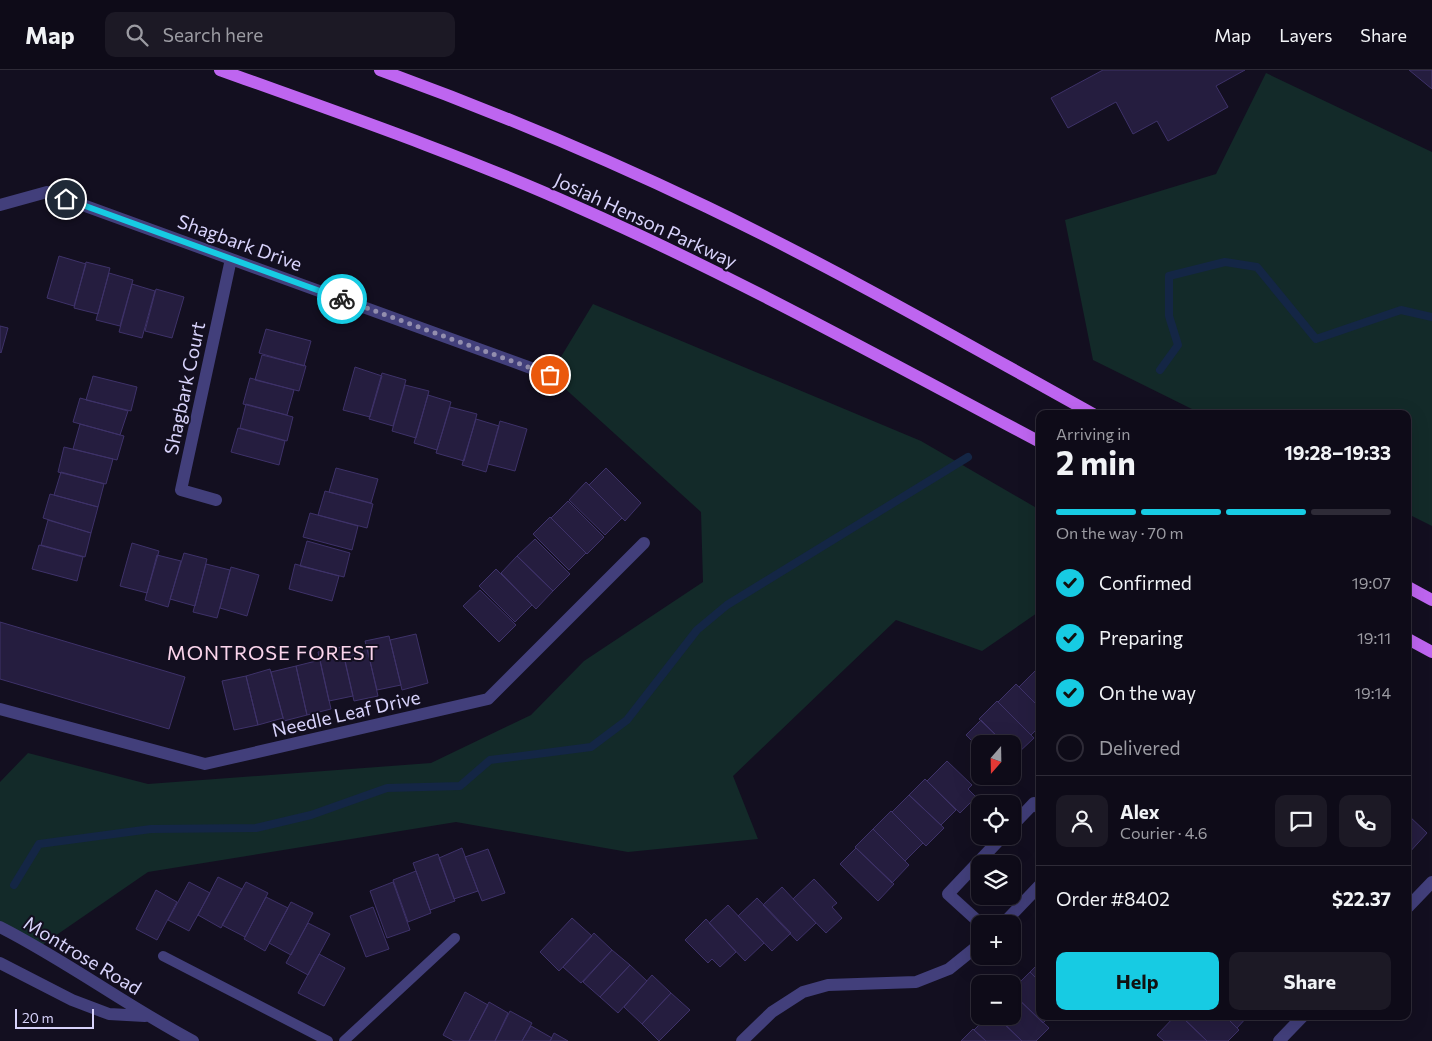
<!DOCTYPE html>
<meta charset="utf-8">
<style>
:root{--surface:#0e0b18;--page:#1c1925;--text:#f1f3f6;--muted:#9b9ba2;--line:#2e2b37;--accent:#17cbe3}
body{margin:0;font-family:Commissioner,sans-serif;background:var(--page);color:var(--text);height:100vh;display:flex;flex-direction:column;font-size:19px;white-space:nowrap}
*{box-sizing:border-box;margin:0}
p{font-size:16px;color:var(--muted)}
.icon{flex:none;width:28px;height:28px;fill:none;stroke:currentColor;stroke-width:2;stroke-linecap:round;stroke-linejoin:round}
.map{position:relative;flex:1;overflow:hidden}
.panel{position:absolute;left:1036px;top:340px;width:375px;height:610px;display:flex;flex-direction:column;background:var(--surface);border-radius:10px;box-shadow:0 5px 20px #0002,0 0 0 1px var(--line)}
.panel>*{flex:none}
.needle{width:32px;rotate:200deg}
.tools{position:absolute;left:971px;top:665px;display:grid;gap:10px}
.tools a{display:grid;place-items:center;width:50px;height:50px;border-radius:10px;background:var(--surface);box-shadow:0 5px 20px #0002,0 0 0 1px var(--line);font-size:25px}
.scale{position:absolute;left:15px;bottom:12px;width:79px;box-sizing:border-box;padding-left:5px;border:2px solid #d8d3fb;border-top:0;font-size:14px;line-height:18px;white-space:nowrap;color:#d8d3fb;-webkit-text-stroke:4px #130f20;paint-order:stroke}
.pin{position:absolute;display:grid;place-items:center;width:42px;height:42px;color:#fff;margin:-21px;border:2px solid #fff;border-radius:50%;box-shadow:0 1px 5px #0007}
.courier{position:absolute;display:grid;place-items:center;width:50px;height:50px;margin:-25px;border:4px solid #17cbe3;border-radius:50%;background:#fff;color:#222;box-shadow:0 1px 6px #0007}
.headline em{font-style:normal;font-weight:700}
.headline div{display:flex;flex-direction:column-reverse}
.headline{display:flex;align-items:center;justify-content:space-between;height:85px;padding:0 20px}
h1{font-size:32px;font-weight:700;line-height:38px}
.bar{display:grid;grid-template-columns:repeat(4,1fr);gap:8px 5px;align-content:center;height:60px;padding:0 20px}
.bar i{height:6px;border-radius:4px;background:var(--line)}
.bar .selected{background:var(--accent)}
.bar p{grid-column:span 4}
.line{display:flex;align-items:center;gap:12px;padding:0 20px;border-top:1px solid var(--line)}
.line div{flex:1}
.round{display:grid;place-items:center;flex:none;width:52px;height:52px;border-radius:10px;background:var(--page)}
ol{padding:0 20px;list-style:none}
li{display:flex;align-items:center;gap:15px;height:55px}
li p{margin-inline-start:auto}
li .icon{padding:5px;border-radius:50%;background:var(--accent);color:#111;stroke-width:4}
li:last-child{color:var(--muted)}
li i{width:28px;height:28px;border:2px solid var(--line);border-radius:50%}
.button{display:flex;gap:10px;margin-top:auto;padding:10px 20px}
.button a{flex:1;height:58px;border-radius:10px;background:var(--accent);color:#111;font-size:20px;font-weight:700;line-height:58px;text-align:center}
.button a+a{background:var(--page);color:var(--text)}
header{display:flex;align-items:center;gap:30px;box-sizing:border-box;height:70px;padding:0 25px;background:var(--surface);border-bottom:1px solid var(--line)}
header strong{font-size:24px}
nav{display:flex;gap:28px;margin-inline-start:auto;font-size:18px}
.search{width:350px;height:45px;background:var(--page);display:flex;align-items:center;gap:12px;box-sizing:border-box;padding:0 18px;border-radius:10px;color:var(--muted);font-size:19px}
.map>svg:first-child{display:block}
.green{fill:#132a29}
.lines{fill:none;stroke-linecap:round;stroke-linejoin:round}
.stream{stroke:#142645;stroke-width:8}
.building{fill:#251d3f;stroke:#3e3269}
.service{stroke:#423f7b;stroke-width:10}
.minor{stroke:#423f7b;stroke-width:12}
.tertiary{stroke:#423f7b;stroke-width:12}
.primary{stroke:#be65f0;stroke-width:12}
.done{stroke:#938eae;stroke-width:5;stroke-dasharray:0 9}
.route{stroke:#17cbe3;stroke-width:6}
.labels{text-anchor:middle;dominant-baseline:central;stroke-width:4;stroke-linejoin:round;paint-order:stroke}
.street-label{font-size:19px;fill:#d8d3fb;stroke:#130f20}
.neighbourhood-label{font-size:20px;letter-spacing:1px;fill:#fbd5ec;stroke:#130f20}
</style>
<header>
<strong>Map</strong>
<div class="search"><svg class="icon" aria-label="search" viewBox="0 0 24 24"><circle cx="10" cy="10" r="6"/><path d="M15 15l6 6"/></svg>Search here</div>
<nav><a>Map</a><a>Layers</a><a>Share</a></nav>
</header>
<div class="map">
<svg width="1432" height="971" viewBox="0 0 1432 971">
<rect width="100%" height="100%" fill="#130f20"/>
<path class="green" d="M1266 3 1432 82V456L1408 444V344H1202L1093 290 1065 150 1216 104Z
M593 234 921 371 1040 440V541L982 581 896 550 733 706 758 769 628 782 456 752 148 802 39 877 0 857V712L28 683 148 714 431 693 531 645 584 591 703 512 701 442 550 305Z"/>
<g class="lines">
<path class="stream" d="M1160 300 1178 275 1169 246V206L1225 192 1257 197 1316 269 1401 240 1432 247
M14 815 39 774 151 759 256 758 311 745 387 718 460 716 490 690 591 677 627 650 697 560 727 535 968 387"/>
</g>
<path class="building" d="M1103 0H1245L1216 16 1228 37 1168 71 1157 51 1133 64 1116 32 1068 58 1051 28Z
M1409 0H1432V19Z
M59 186 86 194 74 236 47 228Z
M86 192 110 198 98 244 74 238Z
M109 203 133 210 120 256 96 250Z
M132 214 155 221 142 268 119 262Z
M156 219 184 227 172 268 145 261Z
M0 256 8 258 1 283 0 282Z
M266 259 311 271 304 296 259 283Z
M262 285 306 296 299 321 255 310Z
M355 297 382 306 370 347 343 340Z
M382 303 406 310 393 356 369 349Z
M93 306 137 317 131 341 86 330Z
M250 308 294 320 287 345 243 334Z
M405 315 429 321 416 368 392 361Z
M428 325 451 332 437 380 414 373Z
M80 328 128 341 120 365 73 352Z
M246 334 293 347 287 371 240 358Z
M450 337 477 344 464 391 436 383Z
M476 349 499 356 486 402 462 395Z
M500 351 527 359 515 401 488 394Z
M80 354 124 366 117 390 73 379Z
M238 358 285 371 279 395 231 382Z
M64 377 113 389 106 414 58 402Z
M336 398 378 409 371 433 329 422Z
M606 398 641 433 625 451 589 415Z
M61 402 104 414 98 437 54 425Z
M586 412 622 448 605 465 569 430Z
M325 421 373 434 367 458 318 445Z
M50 424 98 437 91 463 43 448Z
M568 431 604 467 587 484 551 448Z
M310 443 358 456 352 480 303 467Z
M550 447 586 483 569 500 533 464Z
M48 450 91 463 85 487 41 475Z
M535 469 570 504 553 521 517 486Z
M307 471 350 483 344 507 300 496Z
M132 473 159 481 147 523 120 516Z
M39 475 83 487 77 511 32 499Z
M184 483 207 489 195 536 170 529Z
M157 485 181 491 168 537 145 530Z
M517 486 553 521 536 539 501 503Z
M206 494 230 500 217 548 193 542Z
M295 494 339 506 332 531 289 519Z
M231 497 259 505 247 546 220 538Z
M496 499 532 535 515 552 479 516Z
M480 520 516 555 499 572 463 536Z
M0 552 185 607 169 659 0 609Z
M416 564 428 613 402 620 390 570Z
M389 566 401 615 377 620 365 571Z
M342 577 353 626 329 631 318 582Z
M367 577 378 626 354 631 343 583Z
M320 590 331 639 307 645 296 596Z
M296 596 307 645 284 651 271 602Z
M270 599 283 648 258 655 246 606Z
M1037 599 1040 602V638L1019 617Z
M246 606 258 655 234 660 222 611Z
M1016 614 1040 638V656L1031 665 998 632Z
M997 631 1034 668 1016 685 1012 682V674H1005L979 649Z
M981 650 1005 674H980V679L966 665Z
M947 691 972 715 968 719 976 727 960 743 927 711Z
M925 709 956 740 941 755 909 725Z
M909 725 944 758 926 776 892 742Z
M891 741 923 773 905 791 873 759Z
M1408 745 1427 763 1408 784Z
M873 759 909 795 892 813 855 777Z
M462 778 478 821 454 829 439 788Z
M856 778 894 814 878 831 840 794Z
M488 779 505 823 482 831 465 787Z
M438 784 455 831 430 840 413 793Z
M416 801 431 843 408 852 393 810Z
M218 807 242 819 221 858 198 845Z
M814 809 837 833 832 837 842 848 826 863 793 829Z
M189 812 210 823 189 861 168 850Z
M246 812 268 823 245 867 222 855Z
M393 812 410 860 387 868 370 821Z
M782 817 816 853 797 871 763 835Z
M156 820 177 832 157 870 136 859Z
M266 827 288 838 265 881 244 869Z
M757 828 791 863 772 881 738 846Z
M291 832 313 843 291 885 269 873Z
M728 835 764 873 745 891 709 853Z
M373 837 389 879 366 887 350 846Z
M572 848 592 866 559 901 540 882Z
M706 849 736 882 720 897 712 889 708 893 685 870Z
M308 853 330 864 308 905 286 893Z
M594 863 612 880 581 913 563 897Z
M612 880 630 895 600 927 583 912Z
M319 884 345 898 324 936 298 923Z
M1040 892V912L1030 902Z
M630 895 647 911 618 943 600 927Z
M1030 902 1040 912V946H1050L1043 953 1012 923V920Z
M652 905 671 923 642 954 624 937Z
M465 922 488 935 469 971H454L443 965Z
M671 923 690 940 659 971 642 954Z
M1013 924 1049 958 1036 971H1022L996 946H1012Z
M489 932 508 943 495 971H469Z
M510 941 532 953 522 971H495Z
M988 946H996L1022 971H986L974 960Z
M1175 946H1181L1207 971H1164L1157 965Z
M1181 946H1225L1239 960 1228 971H1207Z
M1225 946H1248L1237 958Z
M531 956 552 968 550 971H522Z
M973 959 974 960 986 971H961Z
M554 963 568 971H550Z"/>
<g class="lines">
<path class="service" d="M163 886 328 971
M344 971 455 868"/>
<path class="minor" d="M0 135 47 122 550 305
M216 430 181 420 231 189
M0 639 205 694 488 629 644 473
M1012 756 1034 733 1040 739
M1408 837 1432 812
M981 854 948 824 1003 766
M1003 854 1040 815
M742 971 772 942 803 922 828 915 916 912 949 899 980 874
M1279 971 1303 946"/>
<path class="tertiary" d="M0 857C67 891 127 936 193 971
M0 893 72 930 109 944 145 946"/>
<path class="primary" d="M220 0C339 43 459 84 575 136 734 206 887 291 1040 372
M380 0C491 40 600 86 707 137 838 200 965 273 1093 344
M1408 517 1432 530
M1408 569 1432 582"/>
</g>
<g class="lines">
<path class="done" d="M342 229 550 305"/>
<path class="route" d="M66 129 342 229"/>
</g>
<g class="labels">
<g class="street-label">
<text transform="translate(646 150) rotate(25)">Josiah Henson Parkway</text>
<text transform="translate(240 172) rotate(20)">Shagbark Drive</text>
<text transform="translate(184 318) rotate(-78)">Shagbark Court</text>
<text transform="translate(346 643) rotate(-13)">Needle Leaf Drive</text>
<text transform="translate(83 885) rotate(31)">Montrose Road</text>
</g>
<g class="neighbourhood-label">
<text x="273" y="582">MONTROSE FOREST</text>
</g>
</g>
</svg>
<div class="tools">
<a><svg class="needle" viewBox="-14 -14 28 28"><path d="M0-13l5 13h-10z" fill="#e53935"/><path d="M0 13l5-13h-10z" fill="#9b9ba2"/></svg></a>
<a><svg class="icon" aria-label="locate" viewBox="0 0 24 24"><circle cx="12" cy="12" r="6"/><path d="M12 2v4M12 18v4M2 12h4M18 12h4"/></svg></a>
<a><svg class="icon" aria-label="layers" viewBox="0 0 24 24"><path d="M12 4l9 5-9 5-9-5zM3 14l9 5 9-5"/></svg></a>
<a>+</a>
<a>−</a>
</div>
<div class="scale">20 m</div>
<div class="pin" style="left:550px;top:305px;background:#ea580c"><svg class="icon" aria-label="bag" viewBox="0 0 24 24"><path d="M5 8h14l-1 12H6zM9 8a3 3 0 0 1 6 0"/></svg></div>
<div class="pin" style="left:66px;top:129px;background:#1f2937"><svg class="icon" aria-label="home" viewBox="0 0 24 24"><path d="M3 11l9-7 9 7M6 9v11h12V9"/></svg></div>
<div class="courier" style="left:342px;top:229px"><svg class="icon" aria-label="bike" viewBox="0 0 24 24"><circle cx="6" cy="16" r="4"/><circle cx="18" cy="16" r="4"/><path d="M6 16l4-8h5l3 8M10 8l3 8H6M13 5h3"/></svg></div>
<section class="panel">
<div class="headline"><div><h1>2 min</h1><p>Arriving in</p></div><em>19:28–19:33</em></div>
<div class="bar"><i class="selected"></i><i class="selected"></i><i class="selected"></i><i></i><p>On the way · 70 m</p></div>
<ol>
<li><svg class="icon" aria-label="check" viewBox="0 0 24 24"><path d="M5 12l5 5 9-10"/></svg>Confirmed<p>19:07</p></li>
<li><svg class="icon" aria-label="check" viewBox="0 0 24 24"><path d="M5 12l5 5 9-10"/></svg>Preparing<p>19:11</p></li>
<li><svg class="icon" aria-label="check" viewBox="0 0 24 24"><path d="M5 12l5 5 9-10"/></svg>On the way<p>19:14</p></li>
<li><i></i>Delivered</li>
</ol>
<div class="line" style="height:90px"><a class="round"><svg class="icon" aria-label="person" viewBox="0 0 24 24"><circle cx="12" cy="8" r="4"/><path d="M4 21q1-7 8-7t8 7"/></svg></a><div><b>Alex</b><p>Courier · 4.6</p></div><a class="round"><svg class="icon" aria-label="chat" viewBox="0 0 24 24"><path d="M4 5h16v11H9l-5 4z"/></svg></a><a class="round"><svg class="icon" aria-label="phone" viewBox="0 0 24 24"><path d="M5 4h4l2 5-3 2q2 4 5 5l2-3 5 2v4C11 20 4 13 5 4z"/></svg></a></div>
<div class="line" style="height:65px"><div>Order #8402</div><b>$22.37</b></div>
<div class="button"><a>Help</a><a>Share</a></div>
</section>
</div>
